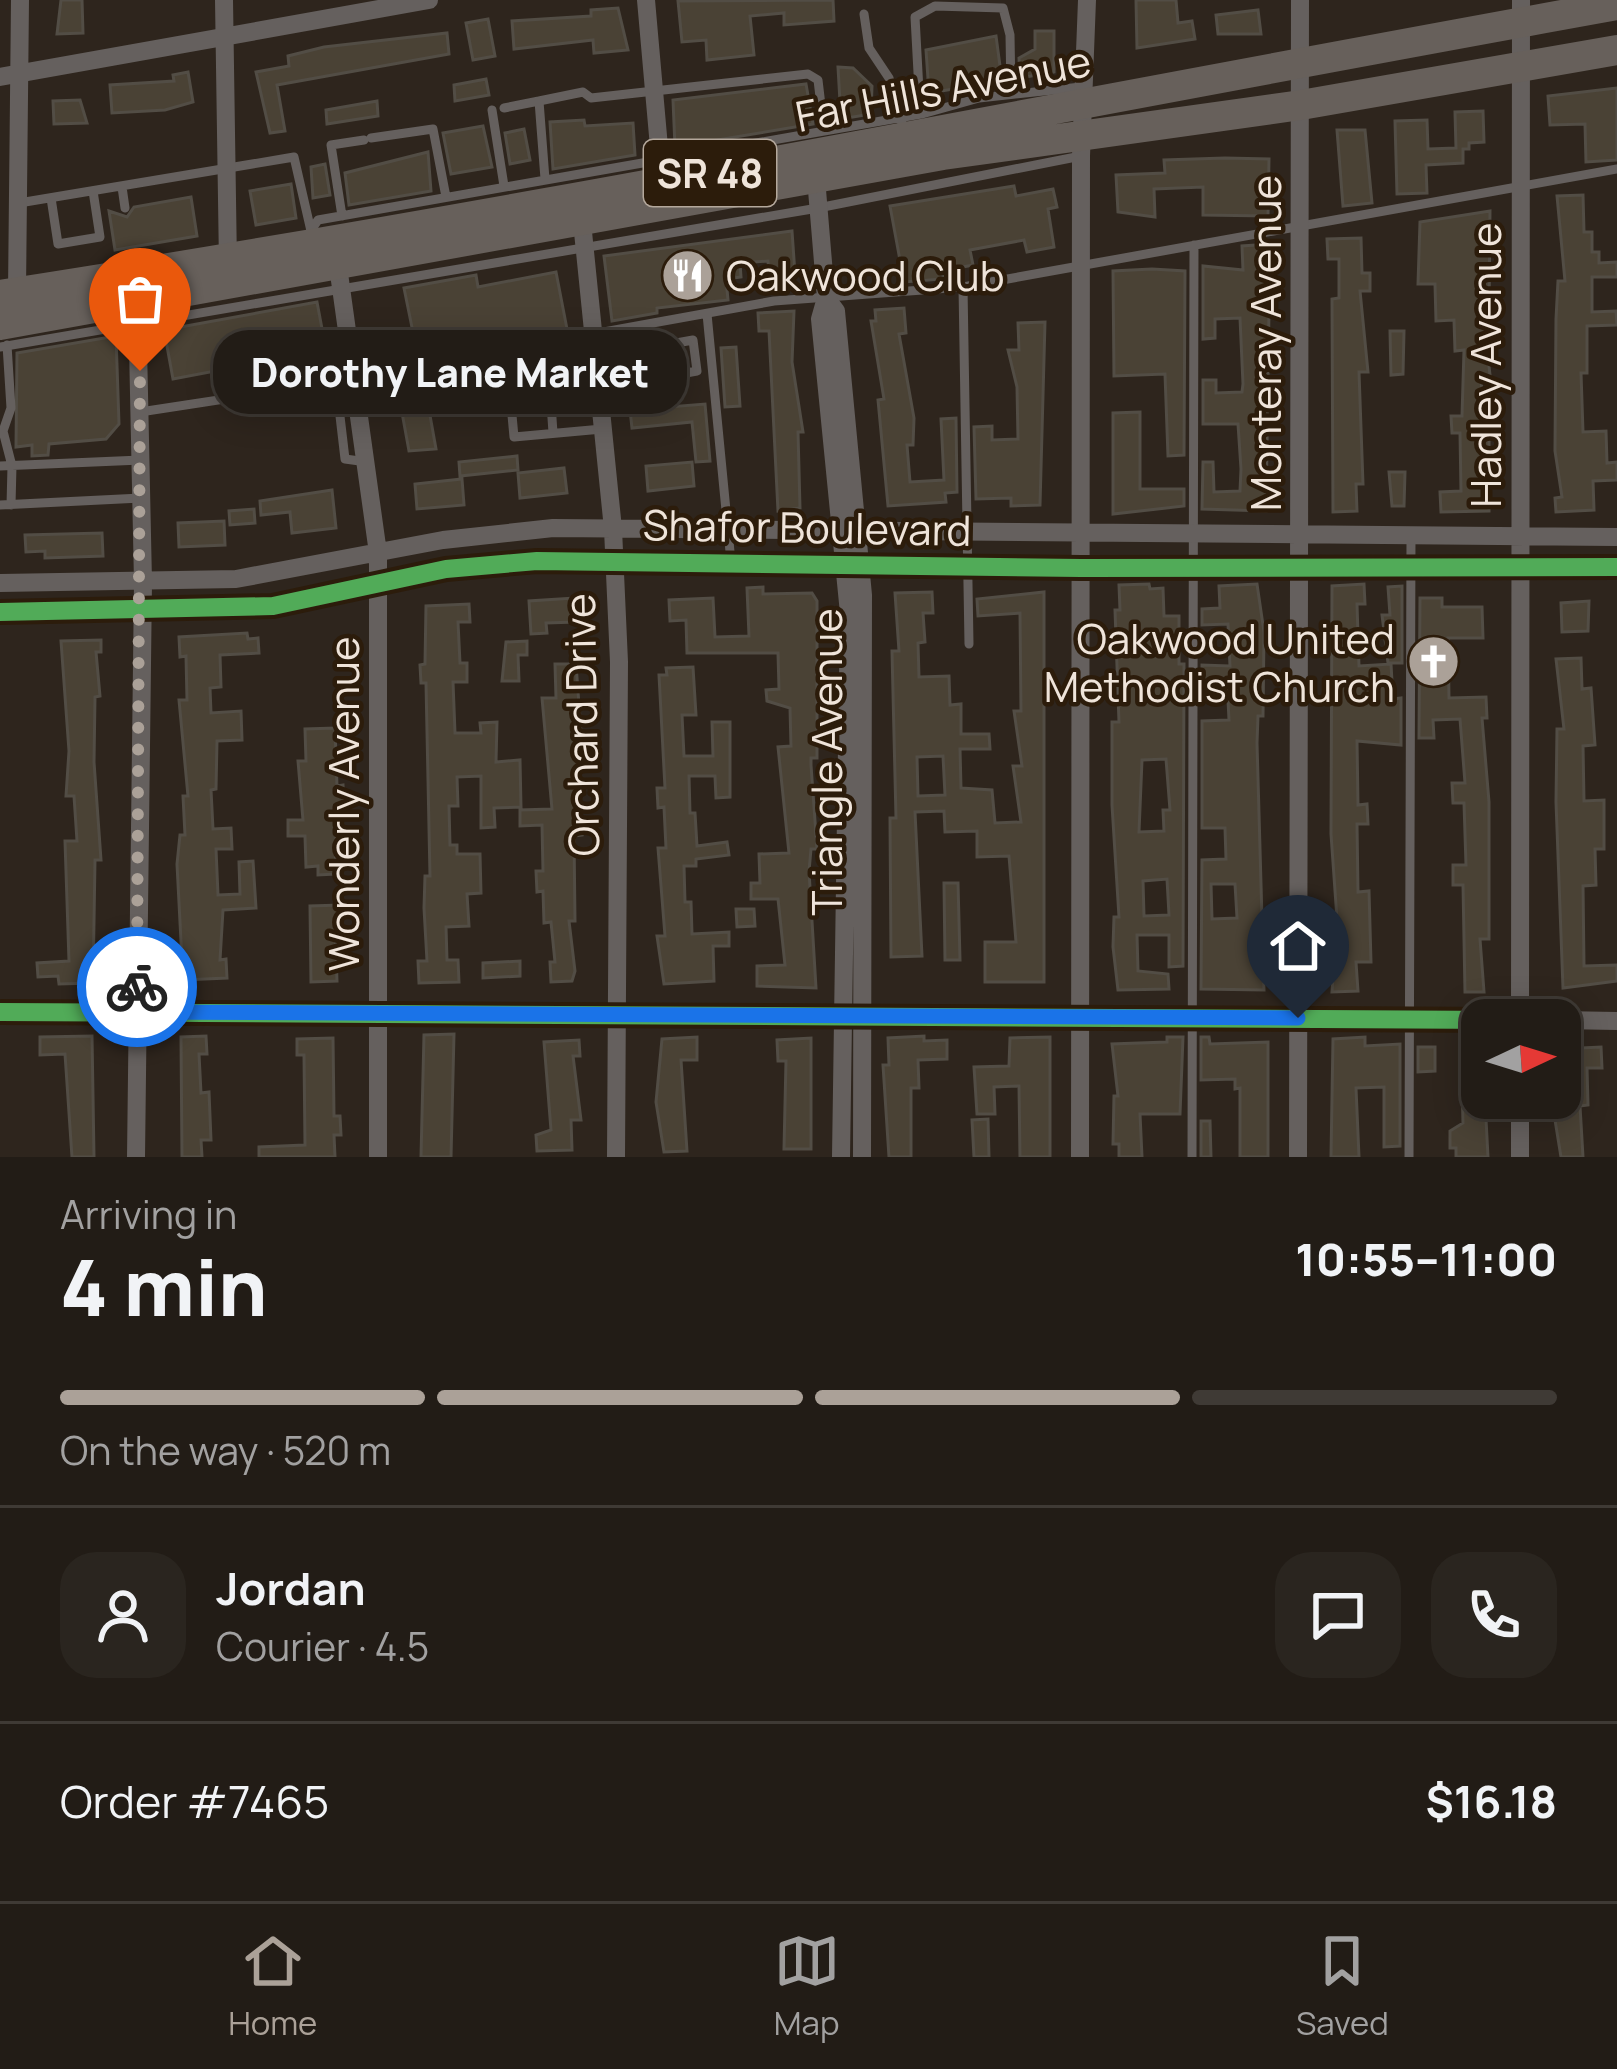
<!DOCTYPE html>
<meta charset="utf-8">
<style>
:root{--surface:#221c16;--page:#2a251f;--text:#f1f3f6;--muted:#a2a1a1;--line:#3f3a35;--accent:#aba198}
body{margin:0;font-family:Manrope,sans-serif;background:var(--page);color:var(--text);height:100vh;display:flex;flex-direction:column;font-size:45px;white-space:nowrap}
*{box-sizing:border-box;margin:0}
p{font-size:39px;color:var(--muted)}
.icon{flex:none;width:66px;height:66px;fill:none;stroke:currentColor;stroke-width:2;stroke-linecap:round;stroke-linejoin:round}
.map{position:relative;height:1157px;overflow:hidden}
.details{display:flex;flex-direction:column;background:var(--surface);flex:1}
.details>*{flex:none}
.needle{width:78px;rotate:86deg}
.tools{position:absolute;left:1461px;top:999px;display:grid;gap:24px}
.tools a{display:grid;place-items:center;width:120px;height:120px;border-radius:24px;background:var(--surface);box-shadow:0 6px 30px #0003,0 0 0 3px var(--line);font-size:60px}
.pin{position:absolute;display:grid;place-items:center;width:102px;height:102px;color:#fff;margin:-123px -51px;border-radius:50% 50% 50% 0;rotate:-45deg;box-shadow:0 0 12px #0007}
.pin .icon{rotate:45deg}
.courier{position:absolute;display:grid;place-items:center;width:120px;height:120px;margin:-60px;border:9px solid #1a73e8;border-radius:50%;background:#fff;color:#222;box-shadow:0 3px 15px #0007}
.bubble{position:absolute;height:84px;border-radius:36px;background:var(--surface);box-shadow:0 6px 30px #0003,0 0 0 3px var(--line);font-size:39px;font-weight:800;line-height:84px;text-align:center}
.headline em{font-style:normal;font-weight:800}
.headline div{display:flex;flex-direction:column-reverse}
.headline{display:flex;align-items:center;justify-content:space-between;height:204px;padding:0 60px}
h1{font-size:78px;font-weight:800;line-height:90px}
.bar{display:grid;grid-template-columns:repeat(4,1fr);gap:18px 12px;align-content:center;height:144px;padding:0 60px}
.bar i{height:15px;border-radius:9px;background:var(--line)}
.bar .current{background:var(--accent)}
.bar p{grid-column:span 4}
.line{display:flex;align-items:center;gap:30px;padding:0 60px;border-top:3px solid var(--line)}
.line div{flex:1}
.round{display:grid;place-items:center;flex:none;width:126px;height:126px;border-radius:36px;background:var(--page)}
.tabs{display:flex;justify-content:space-around;align-items:center;height:168px;border-top:3px solid var(--line);background:var(--surface);font-size:33px;color:var(--muted)}
.tabs a{display:grid;justify-items:center;gap:6px}
.tabs .current{color:var(--accent)}
.map>svg:first-child{display:block}
.building{fill:#4a4235;stroke:#524d45;stroke-width:3;fill-rule:evenodd}
.lines{fill:none;stroke-linecap:round;stroke-linejoin:round}
.lane{stroke:#65605e;stroke-width:9}
.street{stroke:#65605e;stroke-width:18}
.primary{stroke:#67605b;stroke-width:30}
.cycleway-casing{stroke:#2c1c0b;stroke-width:26}
.cycleway{stroke:#51ab58;stroke-width:18}
.done{stroke:#aba198;stroke-width:12;stroke-dasharray:0 21.6}
.route{stroke:#1a73e8;stroke-width:15}
.labels{text-anchor:middle;dominant-baseline:central;stroke-width:9;stroke-linejoin:round;paint-order:stroke}
.shield{fill:#2c1c0b;stroke:#b4a89c;stroke-width:3}
.shield-label{font-size:39px;font-weight:bold;fill:#efe4da}
.street-label{font-size:42px;fill:#efe4da;stroke:#2c1c0b}
.poi-label{font-size:42px;fill:#efe4da;stroke:#2c1c0b;text-anchor:start}
</style>
<div class="map">
<svg width="1617" height="1157" viewBox="0 0 1617 1157">
<rect width="100%" height="100%" fill="#2e251d"/>
<path class="building" d="M61 0H82L83 33 57 34Z
M833 0 834 21 784 25V13L750 16 754 55 707 60 706 40 682 42 678 1Z
M1136 0H1176L1178 23 1192 21 1195 39 1137 48Z
M618 8 628 50 594 53 593 40 514 49 512 21 591 16V10Z
M1258 10 1261 34H1218L1216 15Z
M488 19 495 56 473 60 466 23Z
M1035 31H1054V72L1020 78 1019 58 1035 49Z
M447 33 449 54 277 85 285 131 270 133 256 72 289 66 288 56 324 47Z
M996 36 1002 81 929 93 926 50Z
M838 67 853 68 872 86 871 114 841 119Z
M188 72 193 102 165 110 112 113 110 85 174 81 173 75Z
M486 79 489 95 455 101 454 85Z
M806 84 813 124 675 147 673 100Z
M1617 88V160L1586 162 1585 124 1550 125 1548 96Z
M80 100 87 123 54 124 53 101Z
M377 101 378 116 327 124 326 110Z
M1483 111 1484 142 1469 143V149H1463V163L1426 165 1427 193 1397 194 1395 121 1427 120 1428 149 1456 148 1455 112Z
M584 120 585 126 633 123 635 155 553 169 550 122Z
M483 126 492 167 451 174 443 133Z
M524 129 530 160 510 164 505 133Z
M1337 130H1365L1372 203 1343 206Z
M428 152 431 191 349 205 345 173Z
M1225 158 1269 159 1268 216 1203 215V187L1154 189 1155 217 1118 212 1116 175 1165 173 1164 160Z
M325 164 330 195 313 198 311 167Z
M291 184 296 218 256 225 250 191Z
M1014 186 1016 196 1053 189 1057 207 1048 209 1054 247 1027 252 1024 240 970 250 973 265 942 271 943 279 904 282 890 206Z
M1583 195 1584 232H1592V252H1599V263L1617 262V277H1592V312L1616 311 1617 325 1587 326V373H1581L1583 432 1606 431 1607 463 1617 462V480L1593 481 1594 510 1556 512 1555 498 1562 497 1555 451 1556 319 1558 281H1565L1557 196Z
M191 197 197 236 115 250 109 211 127 217 134 207Z
M1490 211 1489 313H1483L1490 375 1481 376 1483 415H1489V511L1441 512 1440 492 1461 491 1460 433H1452L1451 416H1462L1464 350 1455 351 1454 320 1436 321 1435 284H1418L1420 222Z
M792 231 795 274 769 275 768 261 740 263 741 277 726 279 728 300 657 308V313L612 321 604 256Z
M1361 238 1362 273H1370V291H1360L1368 372H1359L1363 484H1356L1357 511 1333 512 1332 299 1339 298V259H1328L1327 239Z
M1270 244 1266 511 1202 509 1203 462H1213L1214 492 1240 491 1241 469 1238 424H1203V380H1216V393L1242 392 1243 384 1240 318 1215 319V338L1203 339V266L1243 270 1242 246Z
M1152 269 1185 271 1184 455 1168 456 1165 374 1114 376 1113 271Z
M556 272 567 329 418 357 404 288 476 275 478 287Z
M317 302 326 350 173 379 164 330Z
M904 308 906 333 899 334 914 418 913 445H907L910 482 944 480 941 419 956 418 957 492 945 493 946 502 888 506 878 400 884 399 871 321H876L875 310Z
M794 311 792 362 803 432H798L800 508 778 511 769 331H759L758 313Z
M1045 322 1040 505 1011 506V498L976 499 974 427 992 426V440L1018 439 1017 387 1008 350H1019L1018 323Z
M1390 331H1404L1403 374 1391 375Z
M116 336 119 424 106 439 49 444 48 455 32 456V445L16 447 17 353Z
M736 347 740 406 725 407 721 348Z
M424 382 436 449 409 451 397 385Z
M705 404 710 461 696 462 692 422 632 428 630 410Z
M1140 412V489H1184V506L1113 514V413Z
M517 456 518 470 460 476 459 462Z
M692 462 694 486 648 491 646 466Z
M564 468 567 493 520 498 518 473Z
M1389 472H1405L1404 506H1392Z
M462 479 464 505 417 509 415 484Z
M332 490 336 528 292 533 290 512 261 515 260 501Z
M254 509 255 523 230 525 229 511Z
M224 521 225 545 179 547 178 523Z
M102 533 103 556 45 558V551L26 552 25 535Z
M1149 584 1150 589 1163 588 1164 616H1179V664H1184L1183 966 1169 967V935H1137L1138 971 1168 974 1169 989 1118 990 1113 947 1114 917H1119L1112 805V722H1119L1115 610H1120L1119 585ZM1166 759 1170 810H1163L1164 831 1139 832 1142 760ZM1167 879 1169 915 1144 916 1143 881Z
M1257 584 1264 632 1263 716H1258L1257 743 1264 990 1201 989 1202 860 1226 859 1225 828H1202V721L1229 720 1227 680H1202V665L1230 666 1228 624 1202 625V609L1220 608 1219 586ZM1211 884H1235L1237 918 1212 919Z
M1364 584 1365 604H1357L1359 666 1391 664 1393 699 1401 698V745L1357 741 1358 805 1367 804 1368 824H1357L1358 892 1369 891 1371 962H1356L1358 991 1332 992 1337 919 1331 834 1332 586Z
M1402 586V663H1388L1382 615H1390L1388 587Z
M763 587V594L812 593 817 601V758H811V765L817 849H811L809 871 816 988 757 986V966L785 965 778 899H751V883H760L759 854 789 853 778 747 791 746 790 708 767 701 766 690 779 689 778 653H687L686 620 670 621 669 600 713 598 715 637 749 636 747 588Z
M932 592 933 613H923L925 642 918 643 919 677 949 676 950 705 961 704V734H989L990 749H960L961 788 992 790 995 823 1021 822 1013 766H1022L1014 711H1021L1020 613 978 616 977 599 1044 592V982H985V942H1016L1009 856 977 857V831L945 832 944 811 915 812 922 956 891 957 890 818H896L892 651H899L895 593ZM943 756 945 795 918 796 917 757Z
M574 598 575 622 546 623 547 633 531 634 529 601Z
M1420 598H1442V607H1482L1483 638H1448L1449 698 1486 697 1487 718H1482L1489 802V939H1480L1484 992H1465L1463 885H1453V865H1466L1464 803H1453L1452 783H1465L1460 719 1433 720 1434 738H1419Z
M1589 601 1588 631 1562 632 1561 603Z
M469 604 470 622H458L460 663H467V682H453L455 733H481L480 723 497 722 496 762 520 760 521 807 494 808 495 827 481 828V776L457 777 458 806H449L450 845H457V854H480L481 893 467 894 469 926 446 927 447 960H458L459 982 419 983 418 961H427L424 908 425 876H430L426 683H421L420 665 425 664 426 606Z
M247 633 248 639 258 638 259 653 220 655 221 687 210 688 211 713 241 711 242 740 217 741 216 789 211 790 213 829 231 828 232 849H216L218 895 240 894 239 862 253 861 256 908 223 910 220 960 226 959 227 978 183 980 177 864 180 835H185L183 796H188L179 700H187L186 656 180 657 179 637Z
M101 640V652H96L100 696 95 697 94 762 101 860H95L93 983 59 984 58 976 38 977 37 963 69 961 65 841H77L74 796H66L69 751 61 641Z
M527 641V655H518L519 681H502L506 642Z
M1581 658 1582 689 1591 688 1595 745 1583 746 1584 801 1604 800V849H1595L1596 885 1583 886 1584 966 1617 965V981L1563 988 1556 802 1557 729H1564L1556 659Z
M555 664H576L582 746 575 775 582 835 574 836 575 921H569L575 971 572 981 551 982 550 962H555L551 922 544 923 543 891 537 892 536 871H543L542 825 520 826V810L552 809 542 698H556Z
M693 667 696 715H682L684 756H713L712 722H730V797L716 798 715 776H689L690 813H695L697 846 727 842 729 855 696 859V866H684L685 902H691L692 934 729 932V946H713L714 981 664 984 657 936H665L658 848H666L664 807 658 808 657 788H665L659 675H667L666 668Z
M335 728 337 786 343 785 344 805 337 806 335 874 318 875V866L306 867 305 836H288V820H303L298 761H306L305 729Z
M944 883H958L960 960H945Z
M341 905 342 925H335L337 981 311 982 310 906Z
M736 909H754L755 926 737 927Z
M520 961V976L483 978V963Z
M454 1034 451 1157H421L424 1035Z
M92 1036 94 1157H72L65 1054 40 1055V1037Z
M206 1036 207 1054H199L201 1093 209 1092 211 1140H201L202 1157H182L181 1037Z
M924 1036V1041L947 1040V1059L918 1060 919 1088H911V1157H889L883 1065H889L888 1038Z
M697 1037V1060H681L687 1151 664 1152 656 1102 662 1039Z
M1050 1037V1157H1020L1019 1086 994 1087 995 1114H977L974 1067 1009 1066 1010 1038Z
M1167 1037H1183L1180 1114H1140L1142 1157H1119V1144H1113L1114 1096H1118L1112 1044 1167 1042Z
M1201 1037H1209L1210 1044 1268 1042V1157H1240V1088L1235 1089V1079L1201 1080Z
M1365 1037V1046L1400 1044V1146L1384 1147V1087L1356 1088 1359 1157H1331L1333 1039Z
M333 1038 334 1116H340L341 1135H334L335 1157H259V1147L305 1145 304 1055H297V1039Z
M811 1038V1149H784L786 1061H778L777 1040Z
M579 1040 580 1056H573L581 1120H571L572 1150 537 1151 536 1135 551 1130 544 1042Z
M1461 1043H1482L1488 1157H1456V1148H1450V1131L1463 1123Z
M1418 1047H1435V1071L1418 1072Z
M1601 1047 1602 1068H1587L1588 1105 1580 1106 1583 1157H1561L1555 1120 1560 1049Z
M988 1119 989 1157H974L972 1120Z
M1201 1121H1210L1211 1157H1201Z"/>
<g class="lines">
<path class="lane" d="M864 14 869 48 889 78 902 123
M504 108 539 101
M492 110 504 186
M926 110 919 91 915 17 935 6 1003 8 1010 35 1011 93
M922 114 979 98 1081 87
M371 138 433 129 446 197
M545 179 539 101 583 92 591 98 808 74 818 80 824 131
M122 187 125 208
M51 198 58 244 100 237 93 191
M19 203 294 157 311 231
M342 216 331 145 364 140
M308 235 318 220 921 114
M963 287 969 644
M707 314 731 562
M547 343 553 433
M7 345 11 408 3 431 12 466 11 505
M0 347 818 208 1081 156
M506 350 514 437 602 429
M355 377 774 301 963 287 1617 169
M336 382 345 459 367 462
M598 389 697 371 693 340 598 357
M140 412 336 382 342 359 352 358
M0 466 141 460
M0 505 141 498
M1192 1157 1194 245
M1409 1157 1411 536"/>
<path class="street" d="M224 0 228 265
M646 0 662 181
M0 77 429 0
M816 178 826 298 820 319 849 613 841 1157
M582 222 613 529 619 662 616 1157
M337 259 378 553V1157
M17 292 20 0
M826 298 836 311 863 595 862 1157
M0 583 236 579 443 540 553 528 1617 537
M0 612 273 606 446 569 537 561 1081 568 1617 567
M0 1012 1503 1020
M1520 1020 1521 0
M1560 1020 1617 1021
M136 1157 143 582 137 299
M1080 1157 1081 156 1087 0
M1298 1157 1300 0
M1520 1157V1098"/>
<path class="primary" d="M0 295C541 211 1078 102 1617 5
M0 325 943 155 1301 105 1617 50"/>
<defs>
<path id="cycleway" d="M0 612 273 606 446 569 537 561 1081 568 1617 567
M0 1012 1503 1020"/>
</defs>
<use href="#cycleway" class="cycleway-casing"/>
<use href="#cycleway" class="cycleway"/>
</g>
<g class="lines">
<path class="done" d="M137 987 140 371"/>
<path class="route" d="M137 987 136 1012 1298 1018"/>
</g>
<defs>
<symbol id="restaurant-disc" viewBox="-11 -11 22 22"><circle r="9.5" fill="#aba198" stroke="#2c1c0b"/><path d="M-5-6h1v4h1v-4h1v4h1v-4h1v5L-1.5 .5V6h-2V.5L-5-1ZM5-6V6H3V1.5H1.5Q1.5-4 5-6Z" fill="#fff"/></symbol>
<symbol id="church-disc" viewBox="-11 -11 22 22"><circle r="9.5" fill="#aba198" stroke="#2c1c0b"/><path d="M-1.2-6h2.4v3.5h3.3v2.4h-3.3V6h-2.4V-.1h-3.3v-2.4h3.3Z" fill="#fff"/></symbol>
</defs>
<g fill-rule="evenodd">
<use href="#restaurant-disc" x="658" y="246" width="59" height="59"/>
<use href="#church-disc" x="1404" y="632" width="59" height="59"/>
</g>
<g class="labels">
<rect class="shield" x="644" y="140" width="132" height="66" rx="9"/>
<g class="shield-label">
<text x="710" y="173">SR 48</text>
</g>
<g class="street-label">
<text transform="translate(943 88) rotate(-11)">Far Hills Avenue</text>
<text transform="translate(1265 343) rotate(-90)">Monteray Avenue</text>
<text transform="translate(1485 365) rotate(-90)">Hadley Avenue</text>
<text transform="translate(807 527) rotate(1)">Shafor Boulevard</text>
<text transform="translate(581 725) rotate(-91)">Orchard Drive</text>
<text transform="translate(826 762) rotate(-90)">Triangle Avenue</text>
<text transform="translate(343 804) rotate(-90)">Wonderly Avenue</text>
</g>
<g class="poi-label">
<text x="726" y="275">Oakwood Club</text>
<text x="1395" y="638" text-anchor="end">Oakwood United<tspan x="1395" dy="48">Methodist Church</tspan></text>
</g>
</g>
</svg>
<div class="tools">
<a><svg class="needle" viewBox="-14 -14 28 28"><path d="M0-13l5 13h-10z" fill="#e53935"/><path d="M0 13l5-13h-10z" fill="#a2a1a1"/></svg></a>
</div>
<div class="pin" style="left:140px;top:371px;background:#ea580c"><svg class="icon" aria-label="bag" viewBox="0 0 24 24"><path d="M5 8h14l-1 12H6zM9 8a3 3 0 0 1 6 0"/></svg></div>
<div class="pin" style="left:1298px;top:1018px;background:#1f2937"><svg class="icon" aria-label="home" viewBox="0 0 24 24"><path d="M3 11l9-7 9 7M6 9v11h12V9"/></svg></div>
<div class="courier" style="left:137px;top:987px"><svg class="icon" aria-label="bike" viewBox="0 0 24 24"><circle cx="6" cy="16" r="4"/><circle cx="18" cy="16" r="4"/><path d="M6 16l4-8h5l3 8M10 8l3 8H6M13 5h3"/></svg></div>
<div class="bubble" style="left:213px;top:330px;width:474px">Dorothy Lane Market</div>
</div>
<section class="details">
<div class="headline"><div><h1>4 min</h1><p>Arriving in</p></div><em>10:55–11:00</em></div>
<div class="bar"><i class="current"></i><i class="current"></i><i class="current"></i><i></i><p>On the way · 520 m</p></div>
<div class="line" style="height:216px"><a class="round"><svg class="icon" aria-label="person" viewBox="0 0 24 24"><circle cx="12" cy="8" r="4"/><path d="M4 21q1-7 8-7t8 7"/></svg></a><div><b>Jordan</b><p>Courier · 4.5</p></div><a class="round"><svg class="icon" aria-label="chat" viewBox="0 0 24 24"><path d="M4 5h16v11H9l-5 4z"/></svg></a><a class="round"><svg class="icon" aria-label="phone" viewBox="0 0 24 24"><path d="M5 4h4l2 5-3 2q2 4 5 5l2-3 5 2v4C11 20 4 13 5 4z"/></svg></a></div>
<div class="line" style="height:156px"><div>Order #7465</div><b>$16.18</b></div>
</section>
<nav class="tabs">
<a class="current"><svg class="icon" aria-label="home" viewBox="0 0 24 24"><path d="M3 11l9-7 9 7M6 9v11h12V9"/></svg>Home</a>
<a><svg class="icon" aria-label="map" viewBox="0 0 24 24"><path d="M3 6l6-2 6 2 6-2v14l-6 2-6-2-6 2zM9 4v14M15 6v14"/></svg>Map</a>
<a><svg class="icon" aria-label="saved" viewBox="0 0 24 24"><path d="M7 4h10v16l-5-4-5 4z"/></svg>Saved</a>
</nav>
